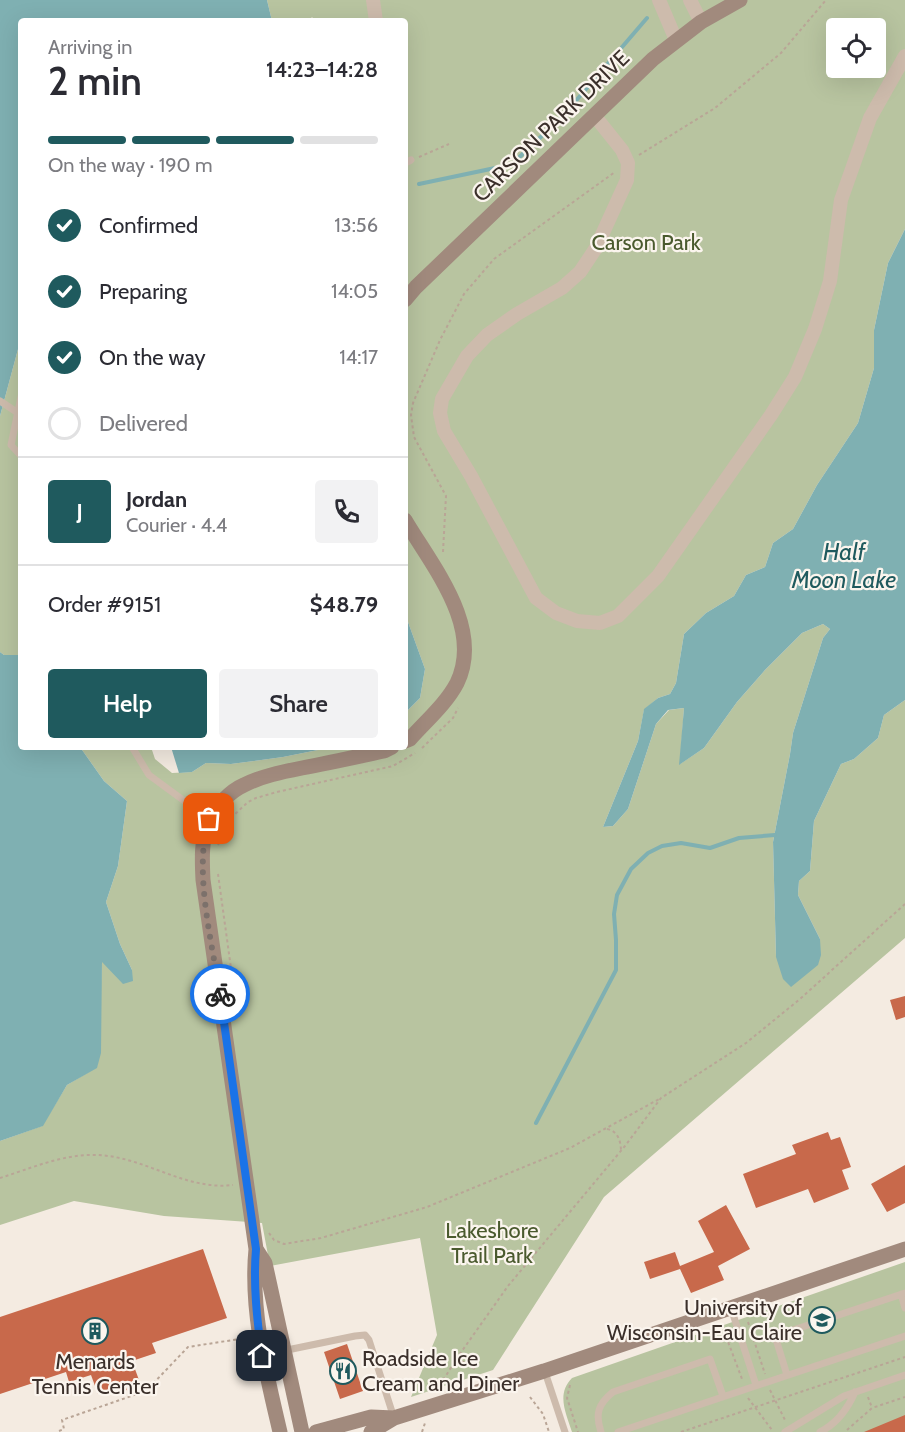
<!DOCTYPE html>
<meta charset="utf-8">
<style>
:root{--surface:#fff;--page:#f2f2f3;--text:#2b2b33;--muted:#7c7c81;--line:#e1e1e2;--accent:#1f5a5e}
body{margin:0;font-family:Cabin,sans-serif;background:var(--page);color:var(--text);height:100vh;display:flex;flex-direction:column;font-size:22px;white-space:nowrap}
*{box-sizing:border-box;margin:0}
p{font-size:20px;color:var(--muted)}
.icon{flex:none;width:33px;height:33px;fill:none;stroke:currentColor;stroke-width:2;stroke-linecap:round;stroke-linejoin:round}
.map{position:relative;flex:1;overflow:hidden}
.drawer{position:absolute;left:18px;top:18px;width:390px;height:732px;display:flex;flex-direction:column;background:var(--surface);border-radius:6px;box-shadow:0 6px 24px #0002}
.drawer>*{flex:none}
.buttons{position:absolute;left:826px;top:18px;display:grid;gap:12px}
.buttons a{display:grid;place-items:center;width:60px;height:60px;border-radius:6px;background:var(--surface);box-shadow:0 6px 24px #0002;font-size:30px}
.pin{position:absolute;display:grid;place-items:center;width:51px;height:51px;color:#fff;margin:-26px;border-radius:12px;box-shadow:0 3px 9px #0006}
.courier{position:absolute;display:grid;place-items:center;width:60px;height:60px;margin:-30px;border:4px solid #1a73e8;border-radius:50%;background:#fff;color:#222;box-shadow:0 2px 8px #0007}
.summary em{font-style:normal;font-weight:600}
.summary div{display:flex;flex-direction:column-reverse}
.summary{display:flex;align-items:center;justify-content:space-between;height:102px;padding:0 30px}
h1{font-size:39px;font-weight:600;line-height:45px}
.bar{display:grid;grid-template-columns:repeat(4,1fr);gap:9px 6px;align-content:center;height:72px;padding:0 30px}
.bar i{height:8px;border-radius:4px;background:var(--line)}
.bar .selected{background:var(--accent)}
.bar p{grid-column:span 4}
.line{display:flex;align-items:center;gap:15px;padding:0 30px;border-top:2px solid var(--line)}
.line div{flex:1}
.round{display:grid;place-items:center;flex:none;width:63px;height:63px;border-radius:6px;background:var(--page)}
ol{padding:0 30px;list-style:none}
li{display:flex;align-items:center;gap:18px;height:66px}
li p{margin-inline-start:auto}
li .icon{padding:6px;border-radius:50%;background:var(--accent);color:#fff;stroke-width:4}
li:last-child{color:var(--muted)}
li i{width:33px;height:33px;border:3px solid var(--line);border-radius:50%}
.cta{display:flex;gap:12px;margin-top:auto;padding:12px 30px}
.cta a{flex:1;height:69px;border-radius:6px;background:var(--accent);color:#fff;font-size:24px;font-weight:600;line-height:69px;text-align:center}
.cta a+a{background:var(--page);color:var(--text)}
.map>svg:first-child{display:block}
.green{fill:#b8c4a0;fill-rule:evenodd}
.water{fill:#7fb0b2}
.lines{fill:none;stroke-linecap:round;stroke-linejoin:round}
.stream{stroke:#7fb0b2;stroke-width:4}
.building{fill:#c8694b}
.path{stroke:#b9a596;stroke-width:2;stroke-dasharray:3 3;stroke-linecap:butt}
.lane{stroke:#cdbbac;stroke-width:7}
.street{stroke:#cdbbac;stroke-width:14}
.secondary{stroke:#a18a7d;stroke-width:15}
.done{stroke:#7c716b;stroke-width:6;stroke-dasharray:0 10.8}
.route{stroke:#1a73e8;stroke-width:8}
.labels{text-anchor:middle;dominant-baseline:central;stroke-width:4.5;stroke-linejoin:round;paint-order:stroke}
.street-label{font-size:22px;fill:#3b302b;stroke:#fbf5ee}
.park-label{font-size:22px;fill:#4a5a2e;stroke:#fbf5ee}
.poi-label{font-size:22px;fill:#3b302b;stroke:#fbf5ee;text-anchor:end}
.water-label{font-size:24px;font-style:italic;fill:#1f5a5e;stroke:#fbf5ee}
</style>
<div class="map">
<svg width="905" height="1432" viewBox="0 0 905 1432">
<rect width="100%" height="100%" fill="#f4ebe1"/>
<path class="green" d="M267 0H905V229L888 263 874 330V368L858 423 817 485 793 529 773 543 765 567 746 575 734 596 706 613 684 634 676 683 670 694 658 698 644 710 638 741 603 827 613 826 628 809 656 724 669 710 684 708 680 764 704 748 737 702 765 670 802 633 823 624 830 629 823 638 793 733 790 754 773 842 776 957 820 939 798 895 799 881 810 871 814 821 841 764 854 759 878 738 884 715 905 700V938L604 1197 493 1370 411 1397 437 1335 420 1238 270 1266 262 1223 164 1216 74 1201 0 1225V1141L42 1126 67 1085 97 1067 102 961 132 970 120 944 106 902 118 866 127 801 104 781 80 747H151L155 759 172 773 192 772 206 763 231 764 283 757 333 747H405V713L420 698 425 669 408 622 405 619V21H315L312 17 309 21H272ZM837 28H876V68H837Z
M21 338V655H4L0 652V416Z
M905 1262V1432H572C566 1413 556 1394 572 1378Z"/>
<path class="water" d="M0 0H267L272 21H21V338L0 416Z
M905 229V700L884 715 878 738 854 759 841 764 814 821 810 871 799 881 798 895 820 939 821 955 818 965 791 987 783 979 776 957 773 842 790 754 793 733 823 638 830 629 823 624 802 633 765 670 737 702 704 748 679 765 684 708 668 710 656 724 628 809 613 826 603 827 638 741 644 709 658 698 670 694 676 683 684 634 706 613 734 596 746 575 765 567 773 543 793 529 817 485 858 423 874 368V330L888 263Z
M405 619 408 622 425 669 420 698 405 713Z
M0 652 4 655H21V747H80L104 781 127 801 118 866 106 902 120 944 132 970 133 981 123 984 102 962 101 1053 97 1068 67 1085 43 1126 0 1141Z
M171 747H333L283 757 231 764 206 763 192 772 179 773Z"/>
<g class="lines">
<path class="stream" d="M512 164 562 117 647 18
M419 184 514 164
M536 1123 616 970V940L614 914 617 895 631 869 648 853 662 846 681 843 710 848 739 838 775 835"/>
</g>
<path class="building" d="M905 996V1017L896 1020 890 1000Z
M828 1132 831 1140 840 1137 851 1167 842 1170 849 1189 814 1203 808 1189 756 1208 743 1174 796 1154 792 1145Z
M905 1165V1203L887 1212 871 1184Z
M726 1205 750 1249 718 1266 724 1280 691 1293 680 1269 650 1279 644 1262 675 1252 680 1266 714 1252 698 1221Z
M203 1249 227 1318 152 1343 156 1353 132 1361 139 1380 125 1385 127 1390 114 1394 112 1389 98 1394 91 1375 69 1382 66 1372 0 1394V1317Z
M347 1344 363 1391 340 1399 324 1352Z
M905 1415V1432H864Z"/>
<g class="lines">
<path class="path" d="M639 155 715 108 781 53 826 0
M419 157 449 144
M443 552 446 496 414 437 411 415 413 403 440 340 464 294 494 259 615 172
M422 748 453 718 458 708
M218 845 233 816 248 802 256 798 277 792 393 766 415 753
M218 874 234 990
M607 1129C618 1131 621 1141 621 1152
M0 1178C29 1169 63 1154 94 1155 143 1155 184 1191 233 1185
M269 1233 274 1240 284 1244 321 1238 427 1207 570 1148 661 1098
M748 1322 765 1374
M724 1331 742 1379
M457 1358 476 1370
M570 1385 567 1398 578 1432
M437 1390 457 1358 508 1286 625 1146 661 1098 746 1043 800 999 905 904
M770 1390 785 1420
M530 1397 543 1414 549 1432
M868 1397 872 1408
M748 1398 772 1430
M847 1430 872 1408 905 1397
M59 1431 64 1429 62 1420 146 1391 188 1347 246 1338
M422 1432 425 1423
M681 1432 905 1357"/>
<path class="lane" d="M405 163 411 160
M21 397 11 445 21 456
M0 401 18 413
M132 747 149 775 209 819
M901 1294 905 1308
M731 1308 756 1385
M263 1355 355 1336 365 1335 369 1340 394 1418
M545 1372 565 1432
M787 1375 775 1336 905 1293
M601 1432C595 1414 598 1404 613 1392L710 1359 723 1396
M618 1432 905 1336
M785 1432 844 1396 905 1375
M820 1432C836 1424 848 1408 855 1392"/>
<path class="street" d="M373 0 376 21
M659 0 676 40
M690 0 701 22
M594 115 622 150 628 163 627 180 596 248 580 272 562 288 517 314 487 335 467 356 442 399 440 413 444 431 471 476 536 598 556 613 577 621 600 623 618 616 658 576 771 415 795 377 815 329 830 281 841 200 870 118 905 56"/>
<path class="secondary" d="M405 300 416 287 653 59 701 22 740 0
M405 520C432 566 484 627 457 683 446 704 426 721 410 739L405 741
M256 1249 265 1263 302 1432
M280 1432C266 1372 250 1310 256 1249L203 880C202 860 201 839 209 821 215 807 230 791 244 785 262 776 282 772 302 768 329 763 356 757 384 751L392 747
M316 1432 371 1417 394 1418
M371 1432 394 1418 544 1371 905 1249"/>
</g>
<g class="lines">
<path class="done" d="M209 819C193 870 212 942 220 994"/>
<path class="route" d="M220 994 256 1249C253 1284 257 1320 262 1356"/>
</g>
<defs>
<symbol id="university-ring" viewBox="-11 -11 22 22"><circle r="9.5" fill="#fbf5ee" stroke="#1f5a5e" stroke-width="1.5"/><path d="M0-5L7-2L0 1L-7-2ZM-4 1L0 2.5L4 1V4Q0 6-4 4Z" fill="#1f5a5e"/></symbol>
<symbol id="building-ring" viewBox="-11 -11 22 22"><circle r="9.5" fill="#fbf5ee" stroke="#1f5a5e" stroke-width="1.5"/><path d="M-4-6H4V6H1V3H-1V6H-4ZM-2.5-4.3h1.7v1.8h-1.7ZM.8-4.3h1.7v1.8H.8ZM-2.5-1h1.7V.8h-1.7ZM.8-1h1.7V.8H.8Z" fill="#1f5a5e"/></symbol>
<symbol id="restaurant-ring" viewBox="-11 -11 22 22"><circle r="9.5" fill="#fbf5ee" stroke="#1f5a5e" stroke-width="1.5"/><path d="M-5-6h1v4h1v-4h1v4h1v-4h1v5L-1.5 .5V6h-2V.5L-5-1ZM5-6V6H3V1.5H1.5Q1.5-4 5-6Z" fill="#1f5a5e"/></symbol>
</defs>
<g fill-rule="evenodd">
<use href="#university-ring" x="807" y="1305" width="30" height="30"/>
<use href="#building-ring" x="80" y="1316" width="30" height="30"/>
<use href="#restaurant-ring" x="328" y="1356" width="30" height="30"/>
</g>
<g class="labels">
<g class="street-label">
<text transform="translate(551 126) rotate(-44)">CARSON PARK DRIVE</text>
</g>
<g class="park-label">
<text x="646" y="242">Carson Park</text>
<text x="492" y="1230">Lakeshore<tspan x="492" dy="25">Trail Park</tspan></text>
</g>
<g class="poi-label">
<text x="802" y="1307">University of<tspan x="802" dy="25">Wisconsin-Eau Claire</tspan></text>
<text x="362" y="1358" text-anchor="start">Roadside Ice<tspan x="362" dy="25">Cream and Diner</tspan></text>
<text x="95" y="1361" text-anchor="middle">Menards<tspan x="95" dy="25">Tennis Center</tspan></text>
</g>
<g class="water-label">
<text x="844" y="551">Half<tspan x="844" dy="28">Moon Lake</tspan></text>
</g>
</g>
</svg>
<div class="buttons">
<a><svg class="icon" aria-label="locate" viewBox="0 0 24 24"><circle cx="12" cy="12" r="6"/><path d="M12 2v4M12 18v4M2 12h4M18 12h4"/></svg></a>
</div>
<div class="pin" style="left:209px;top:819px;background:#ea580c"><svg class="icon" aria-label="bag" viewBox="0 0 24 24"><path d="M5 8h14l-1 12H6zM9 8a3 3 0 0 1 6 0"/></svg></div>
<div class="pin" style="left:262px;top:1356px;background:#1f2937"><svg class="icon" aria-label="home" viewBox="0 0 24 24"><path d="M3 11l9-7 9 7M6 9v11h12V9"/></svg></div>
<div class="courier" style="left:220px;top:994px"><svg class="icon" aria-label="bike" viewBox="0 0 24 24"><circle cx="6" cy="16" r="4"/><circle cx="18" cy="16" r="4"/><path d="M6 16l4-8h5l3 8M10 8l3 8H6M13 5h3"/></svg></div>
<section class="drawer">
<div class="summary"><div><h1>2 min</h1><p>Arriving in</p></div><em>14:23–14:28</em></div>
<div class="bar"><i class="selected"></i><i class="selected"></i><i class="selected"></i><i></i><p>On the way · 190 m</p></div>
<ol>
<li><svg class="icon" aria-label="check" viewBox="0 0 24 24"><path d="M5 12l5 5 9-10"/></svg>Confirmed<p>13:56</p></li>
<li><svg class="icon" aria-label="check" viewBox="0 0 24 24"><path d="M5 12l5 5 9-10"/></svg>Preparing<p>14:05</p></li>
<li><svg class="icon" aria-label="check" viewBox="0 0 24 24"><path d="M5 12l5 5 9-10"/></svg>On the way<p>14:17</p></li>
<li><i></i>Delivered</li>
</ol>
<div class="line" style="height:108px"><b class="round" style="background:var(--accent);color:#fff">J</b><div><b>Jordan</b><p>Courier · 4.4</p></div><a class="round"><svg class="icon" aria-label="phone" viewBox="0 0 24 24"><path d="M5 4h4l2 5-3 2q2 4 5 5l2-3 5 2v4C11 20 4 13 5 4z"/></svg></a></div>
<div class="line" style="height:78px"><div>Order #9151</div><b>$48.79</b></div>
<div class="cta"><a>Help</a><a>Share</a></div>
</section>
</div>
